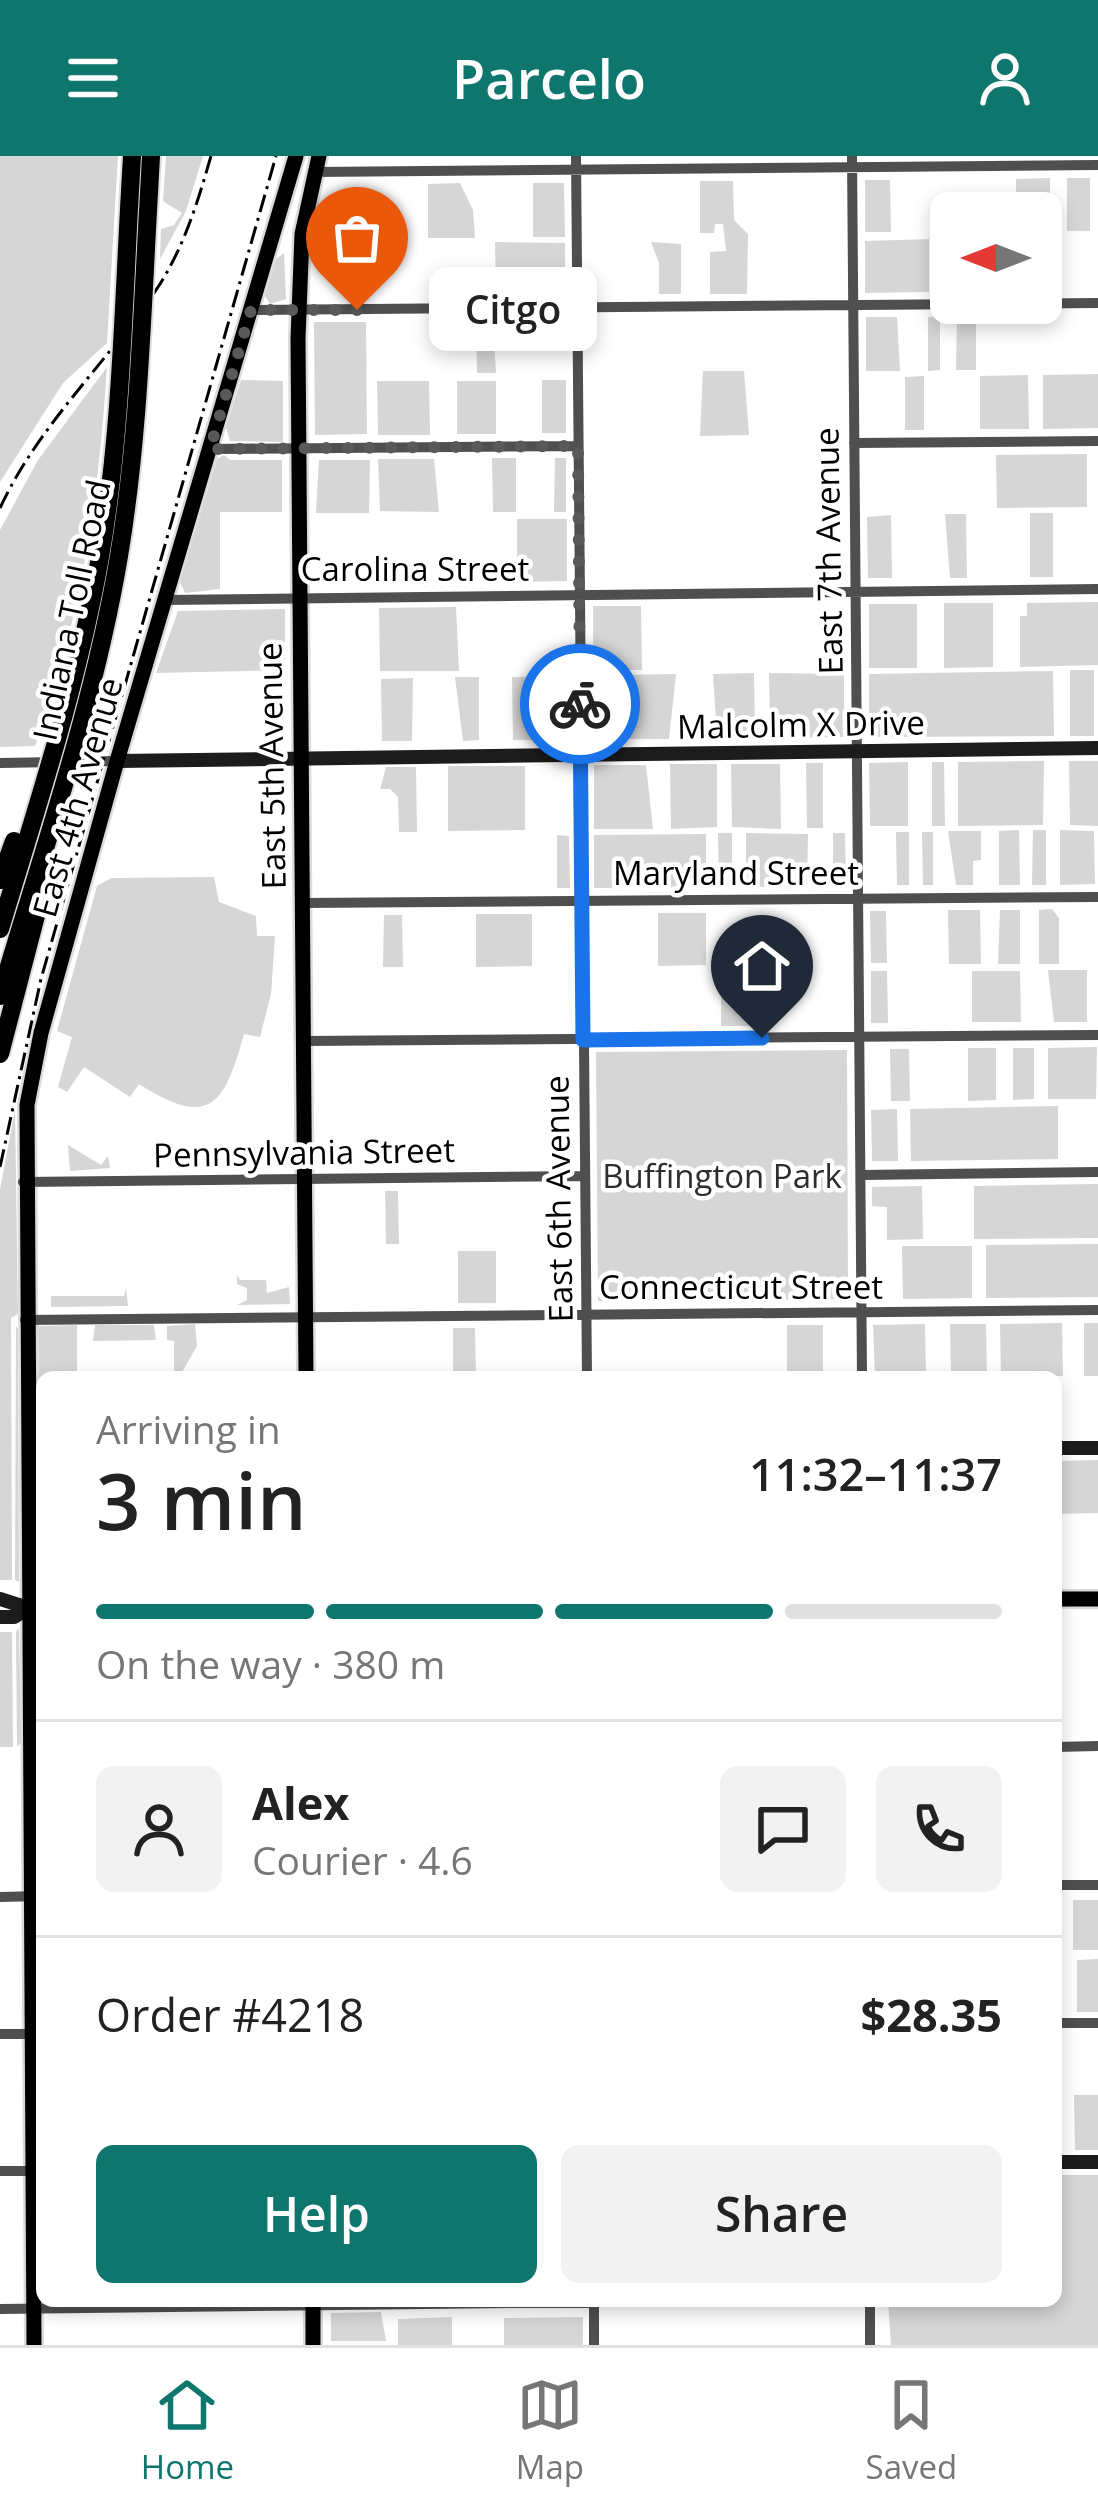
<!DOCTYPE html>
<meta charset="utf-8">
<style>
:root{--surface:#fff;--page:#f2f2f2;--text:#222;--muted:#767676;--line:#e0e0e0;--accent:#0f766e}
body{margin:0;font-family:"Open Sans",sans-serif;background:var(--page);color:var(--text);height:100vh;display:flex;flex-direction:column;font-size:45px;white-space:nowrap}
*{box-sizing:border-box;margin:0}
p{font-size:39px;color:var(--muted)}
.icon{flex:none;width:66px;height:66px;fill:none;stroke:currentColor;stroke-width:2;stroke-linecap:round;stroke-linejoin:round}
.map{position:relative;flex:1;overflow:hidden}
.side{position:absolute;left:36px;top:1215px;width:1026px;height:936px;display:flex;flex-direction:column;background:var(--surface);border-radius:18px;box-shadow:0 6px 18px #0003}
.side>*{flex:none}
.needle{width:78px;rotate:270deg}
.tools{position:absolute;left:930px;top:36px;display:grid;gap:24px}
.tools a{display:grid;place-items:center;width:132px;height:132px;border-radius:18px;background:var(--surface);box-shadow:0 6px 18px #0003;font-size:60px}
.pin{position:absolute;display:grid;place-items:center;width:102px;height:102px;color:#fff;margin:-123px -51px;border-radius:50% 50% 50% 0;rotate:-45deg;box-shadow:0 0 12px #0007}
.pin .icon{rotate:45deg}
.courier{position:absolute;display:grid;place-items:center;width:120px;height:120px;margin:-60px;border:9px solid #1a73e8;border-radius:50%;background:#fff;color:#222;box-shadow:0 3px 15px #0007}
.bubble{position:absolute;height:84px;border-radius:18px;background:var(--surface);box-shadow:0 6px 18px #0003;font-size:39px;font-weight:600;line-height:84px;text-align:center}
.overview em{font-style:normal;font-weight:600}
.overview div{display:flex;flex-direction:column-reverse}
.overview{display:flex;align-items:center;justify-content:space-between;height:204px;padding:0 60px}
h1{font-size:78px;font-weight:600;line-height:90px}
.bar{display:grid;grid-template-columns:repeat(4,1fr);gap:18px 12px;align-content:center;height:144px;padding:0 60px}
.bar i{height:15px;border-radius:9px;background:var(--line)}
.bar .on{background:var(--accent)}
.bar p{grid-column:span 4}
.line{display:flex;align-items:center;gap:30px;padding:0 60px;border-top:3px solid var(--line)}
.line div{flex:1}
.round{display:grid;place-items:center;flex:none;width:126px;height:126px;border-radius:18px;background:var(--page)}
.cta{display:flex;gap:24px;margin-top:auto;padding:24px 60px}
.cta a{flex:1;height:138px;border-radius:18px;background:var(--accent);color:#fff;font-size:48px;font-weight:600;line-height:138px;text-align:center}
.cta a+a{background:var(--page);color:var(--text)}
header{display:flex;justify-content:space-between;align-items:center;height:156px;padding:0 60px;background:var(--accent);color:#fff;font-size:54px;font-weight:600}
.dock{display:flex;justify-content:space-around;align-items:center;height:168px;border-top:3px solid var(--line);background:var(--surface);font-size:33px;color:var(--muted)}
.dock a{display:grid;justify-items:center;gap:6px}
.dock .on{color:var(--accent)}
.map>svg:first-child{display:block}
.green{fill:#d6d6d6}
.lines{fill:none;stroke-linecap:round;stroke-linejoin:round}
.primary-casing{stroke:#dbdbdb;stroke-width:20}
.highway-casing{stroke:#dbdbdb;stroke-width:22}
.street{stroke:#4f4f4f;stroke-width:10}
.secondary{stroke:#1c1c1c;stroke-width:14}
.primary{stroke:#000;stroke-width:15}
.highway{stroke:#000;stroke-width:18}
.rail{stroke:#000;stroke-width:3;stroke-dasharray:18 6 3 6;stroke-linecap:butt}
.highway-bridge-casing{stroke:#dbdbdb;stroke-width:22;stroke-linecap:butt}
.highway-bridge{stroke:#000;stroke-width:18}
.done{stroke:#595959;stroke-width:12;stroke-dasharray:0 21.6}
.route{stroke:#1a73e8;stroke-width:15}
.labels{text-anchor:middle;dominant-baseline:central;stroke-width:9;stroke-linejoin:round;paint-order:stroke}
.street-label{font-size:33px;fill:#000;stroke:#fff}
.park-label{font-size:33px;fill:#2d2d2d;stroke:#fff}
</style>
<header><svg class="icon" aria-label="menu" viewBox="0 0 24 24"><path d="M4 6h16M4 12h16M4 18h16"/></svg>Parcelo<svg class="icon" aria-label="person" viewBox="0 0 24 24"><circle cx="12" cy="8" r="4"/><path d="M4 21q1-7 8-7t8 7"/></svg></header>
<div class="map">
<svg width="1098" height="2189" viewBox="0 0 1098 2189">
<rect width="100%" height="100%" fill="#fff"/>
<path class="green" d="M0 0H118L107 187 63 227 0 326Z
M166 0H203L186 55 160 103 161 73 174 69 182 57 163 45Z
M1050 22V75H1041V57H1028L1027 38H1016V23Z
M1067 22H1090V75H1067Z
M865 24H890L891 76H865Z
M700 25H733L734 64 748 78 747 138H710V96L726 95 723 68H715L714 77H700Z
M460 27 473 54 475 82H428V28Z
M533 27H564L565 81H533Z
M929 83V136L865 137V85Z
M495 86 565 87V139L496 140Z
M651 86 681 88V138H659V107Z
M284 97 286 143 270 148 265 140 276 103Z
M976 160V214H956L957 161Z
M866 161H897L900 215H866Z
M928 161H940V214L928 215Z
M476 165H493L496 217H477Z
M314 166H366L367 278 315 279Z
M107 211C99 340 80 469 35 590L0 591V374L38 304Z
M703 215H744L749 279 700 280Z
M1098 218V272L1043 273V219Z
M1028 219 1029 273H980V220Z
M924 220V274H905V221Z
M241 224 283 225V286L230 285 226 271Z
M542 224H566V277H542Z
M377 225H429L430 279H378Z
M457 225H496V278H457Z
M1087 298V351L997 352 996 299Z
M224 299 230 304H282V356H220V433L185 437 180 426 217 303Z
M492 302H516V356H493Z
M555 302H566V356H554Z
M378 303H434L439 356 380 355Z
M319 304H370L369 357H316Z
M1030 357H1053V421H1030Z
M945 358H966L967 422H950Z
M891 359 892 422H868L867 361Z
M517 363H567V425L517 426Z
M1098 446V509L1020 511V460H1027V447Z
M944 447H993V511L944 512Z
M869 448H917V512H869Z
M593 450H641L642 514H593Z
M456 451 459 515H380L379 452Z
M285 453V514L156 517 178 455Z
M1070 514H1094V580H1070Z
M1053 515 1054 580 869 581V518Z
M754 517 755 582H717L713 518Z
M769 517 844 518V581L770 582Z
M676 518 669 583H618L610 526 616 519Z
M455 521H479V584L463 585Z
M512 521H568L569 584H513Z
M413 522 412 585H382L381 523Z
M1044 605 1043 669 958 670V606Z
M1069 605H1098V670L1070 669Z
M908 606V670H870L869 607Z
M932 606H944L945 670H932Z
M806 607H823V672H807Z
M670 608H717V671L671 673Z
M731 608H780L781 673 732 671Z
M594 609H646L653 673H594Z
M448 610H525V674L448 675Z
M386 611H416L417 676H399L398 641 390 633H380Z
M1019 674 1020 729H999V675Z
M1033 674H1046V729H1032Z
M1060 674 1094 675 1095 728 1060 729Z
M948 675H981V704L973 705V729H956Z
M896 676H909V729H897Z
M922 676H933V729H923Z
M718 677H732V731H719Z
M746 677 808 678 807 730 746 731Z
M833 677H845L846 730H833Z
M706 678V731L594 732V679Z
M557 679 569 680 570 732H557Z
M214 721 219 746 256 760 257 780H275L271 838 260 881 244 878C224 950 210 973 139 928L130 941 84 911 67 936 58 931 72 881 57 875 97 730 111 722Z
M1052 753 1059 762V808H1039V754Z
M948 754H980L981 808H949Z
M1000 754H1020V808H998Z
M870 755H886L887 807H871Z
M658 757H706V809L658 810Z
M476 758H532V810L476 811Z
M384 759H402L403 811H383Z
M1048 814H1087V866H1054Z
M721 815H767L768 870H721Z
M871 815H887L888 867H871Z
M972 815H1020L1021 866H972Z
M1097 891 1096 943H1048V892Z
M968 892H996V944L968 945Z
M1013 892H1034V943L1013 944Z
M890 893H909L910 945H891Z
M847 894 848 1143 598 1145 596 896Z
M1058 950V1003L911 1005 910 953Z
M897 953 898 1005H872L871 954Z
M15 954 18 1158 11 1162 12 1424H0V1033Z
M68 989 101 1009 108 1000 110 1012 70 1015Z
M1098 1028V1082L974 1083V1030Z
M922 1030 923 1083 887 1084V1051L872 1050V1031Z
M385 1035H398L399 1088H386Z
M1098 1088V1141L986 1142V1089Z
M902 1090H972V1142L903 1143Z
M458 1095H496V1147H458Z
M237 1119 240 1124H266L267 1137 289 1131 290 1148 237 1149 247 1144V1132L237 1128Z
M126 1132 128 1150 51 1151V1140H124Z
M1062 1167 1063 1220H1001L1000 1168Z
M1084 1167H1098V1220H1084Z
M195 1168 197 1190 182 1216H174V1185L167 1184V1170Z
M925 1168 926 1221H875L873 1169Z
M950 1168H986L987 1220H951Z
M77 1169V1221H42L40 1289 38 1170Z
M154 1169 156 1184 93 1185 95 1169Z
M823 1169V1221H787V1169Z
M16 1170 18 1173 19 1426 15 1424Z
M453 1172H475L476 1221H453Z
M1098 1304V1357L1056 1358V1305Z
M19 1472 21 1587 17 1591 16 1476Z
M0 1476H12L13 1591H0Z
M1073 1744H1098V1794H1073Z
M1098 1803V1856H1077V1804Z
M1074 1939H1098V1994H1075Z
M1056 2019H1098V2189H891L888 2145H1056Z
M381 2156 386 2185H331V2157Z
M452 2161V2189H398V2163Z
M583 2161V2189H504V2162Z"/>
<g class="lines">
<defs>
<path id="primary" d="M306 1221 298 183 302 78 319 0
M1056 1443H1098
M313 2145V2189
M34 2189 27 949 41 877 117 605 296 0"/>
<path id="highway" d="M130 35 132 0
M149 37 151 0"/>
</defs>
<use href="#primary" class="primary-casing"/>
<use href="#highway" class="highway-casing"/>
<path class="street" d="M576 0 587 1221
M852 0 862 1221
M314 16 1098 9
M251 154 1098 147
M854 287 1098 285
M210 293 578 290
M165 444 1098 433
M0 607 117 605
M302 747 1098 741
M304 885 1098 879
M861 1019 1098 1016
M23 1026 585 1020
M25 1164 1098 1154
M1056 1591 1098 1590
M1056 1729H1098
M0 1741 42 1740
M1056 1867H1098
M0 1878H42
M0 2015H33
M594 2145V2189
M870 2145V2189
M0 2153 685 2145"/>
<path class="secondary" d="M117 605 1098 592
M1056 1292H1098
M0 1443 28 1452
M0 1461H14L28 1452
M1056 2006H1098"/>
<use href="#primary" class="primary"/>
<use href="#highway" class="highway"/>
<path class="rail" d="M0 352C39 268 109 205 160 128 185 88 198 45 211 0
M0 1011 41 823 276 0"/>
<defs>
<path id="highway-bridge" d="M0 724 14 685
M0 773C37 650 78 527 100 401 121 280 123 157 130 35
M0 840C43 695 94 549 119 400 139 281 142 158 149 37
M0 898 38 752"/>
</defs>
<use href="#highway-bridge" class="highway-bridge-casing"/>
<use href="#highway-bridge" class="highway-bridge"/>
</g>
<g class="lines">
<path class="done" d="M357 154H251L210 293 578 290 580 548"/>
<path class="route" d="M580 548 583 884 762 882"/>
</g>
<g class="labels">
<g class="street-label">
<text transform="translate(828 395) rotate(-91)">East 7th Avenue</text>
<text x="415" y="412">Carolina Street</text>
<text transform="translate(71 454) rotate(-78)">Indiana Toll Road</text>
<text transform="translate(801 568) rotate(-1)">Malcolm X Drive</text>
<text transform="translate(271 610) rotate(-91)">East 5th Avenue</text>
<text transform="translate(77 641) rotate(-74)">East 4th Avenue</text>
<text x="736" y="716">Maryland Street</text>
<text transform="translate(304 996) rotate(-1)">Pennsylvania Street</text>
<text transform="translate(558 1043) rotate(-91)">East 6th Avenue</text>
<text x="741" y="1130">Connecticut Street</text>
</g>
<g class="park-label">
<text x="722" y="1019">Buffington Park</text>
</g>
</g>
</svg>
<div class="tools">
<a><svg class="needle" viewBox="-14 -14 28 28"><path d="M0-13l5 13h-10z" fill="#e53935"/><path d="M0 13l5-13h-10z" fill="#767676"/></svg></a>
</div>
<div class="pin" style="left:357px;top:154px;background:#ea580c"><svg class="icon" aria-label="bag" viewBox="0 0 24 24"><path d="M5 8h14l-1 12H6zM9 8a3 3 0 0 1 6 0"/></svg></div>
<div class="pin" style="left:762px;top:882px;background:#1f2937"><svg class="icon" aria-label="home" viewBox="0 0 24 24"><path d="M3 11l9-7 9 7M6 9v11h12V9"/></svg></div>
<div class="courier" style="left:580px;top:548px"><svg class="icon" aria-label="bike" viewBox="0 0 24 24"><circle cx="6" cy="16" r="4"/><circle cx="18" cy="16" r="4"/><path d="M6 16l4-8h5l3 8M10 8l3 8H6M13 5h3"/></svg></div>
<div class="bubble" style="left:429px;top:111px;width:168px">Citgo</div>
<section class="side">
<div class="overview"><div><h1>3 min</h1><p>Arriving in</p></div><em>11:32–11:37</em></div>
<div class="bar"><i class="on"></i><i class="on"></i><i class="on"></i><i></i><p>On the way · 380 m</p></div>
<div class="line" style="height:216px"><a class="round"><svg class="icon" aria-label="person" viewBox="0 0 24 24"><circle cx="12" cy="8" r="4"/><path d="M4 21q1-7 8-7t8 7"/></svg></a><div><b>Alex</b><p>Courier · 4.6</p></div><a class="round"><svg class="icon" aria-label="chat" viewBox="0 0 24 24"><path d="M4 5h16v11H9l-5 4z"/></svg></a><a class="round"><svg class="icon" aria-label="phone" viewBox="0 0 24 24"><path d="M5 4h4l2 5-3 2q2 4 5 5l2-3 5 2v4C11 20 4 13 5 4z"/></svg></a></div>
<div class="line" style="height:156px"><div>Order #4218</div><b>$28.35</b></div>
<div class="cta"><a>Help</a><a>Share</a></div>
</section>
</div>
<nav class="dock">
<a class="on"><svg class="icon" aria-label="home" viewBox="0 0 24 24"><path d="M3 11l9-7 9 7M6 9v11h12V9"/></svg>Home</a>
<a><svg class="icon" aria-label="map" viewBox="0 0 24 24"><path d="M3 6l6-2 6 2 6-2v14l-6 2-6-2-6 2zM9 4v14M15 6v14"/></svg>Map</a>
<a><svg class="icon" aria-label="saved" viewBox="0 0 24 24"><path d="M7 4h10v16l-5-4-5 4z"/></svg>Saved</a>
</nav>
